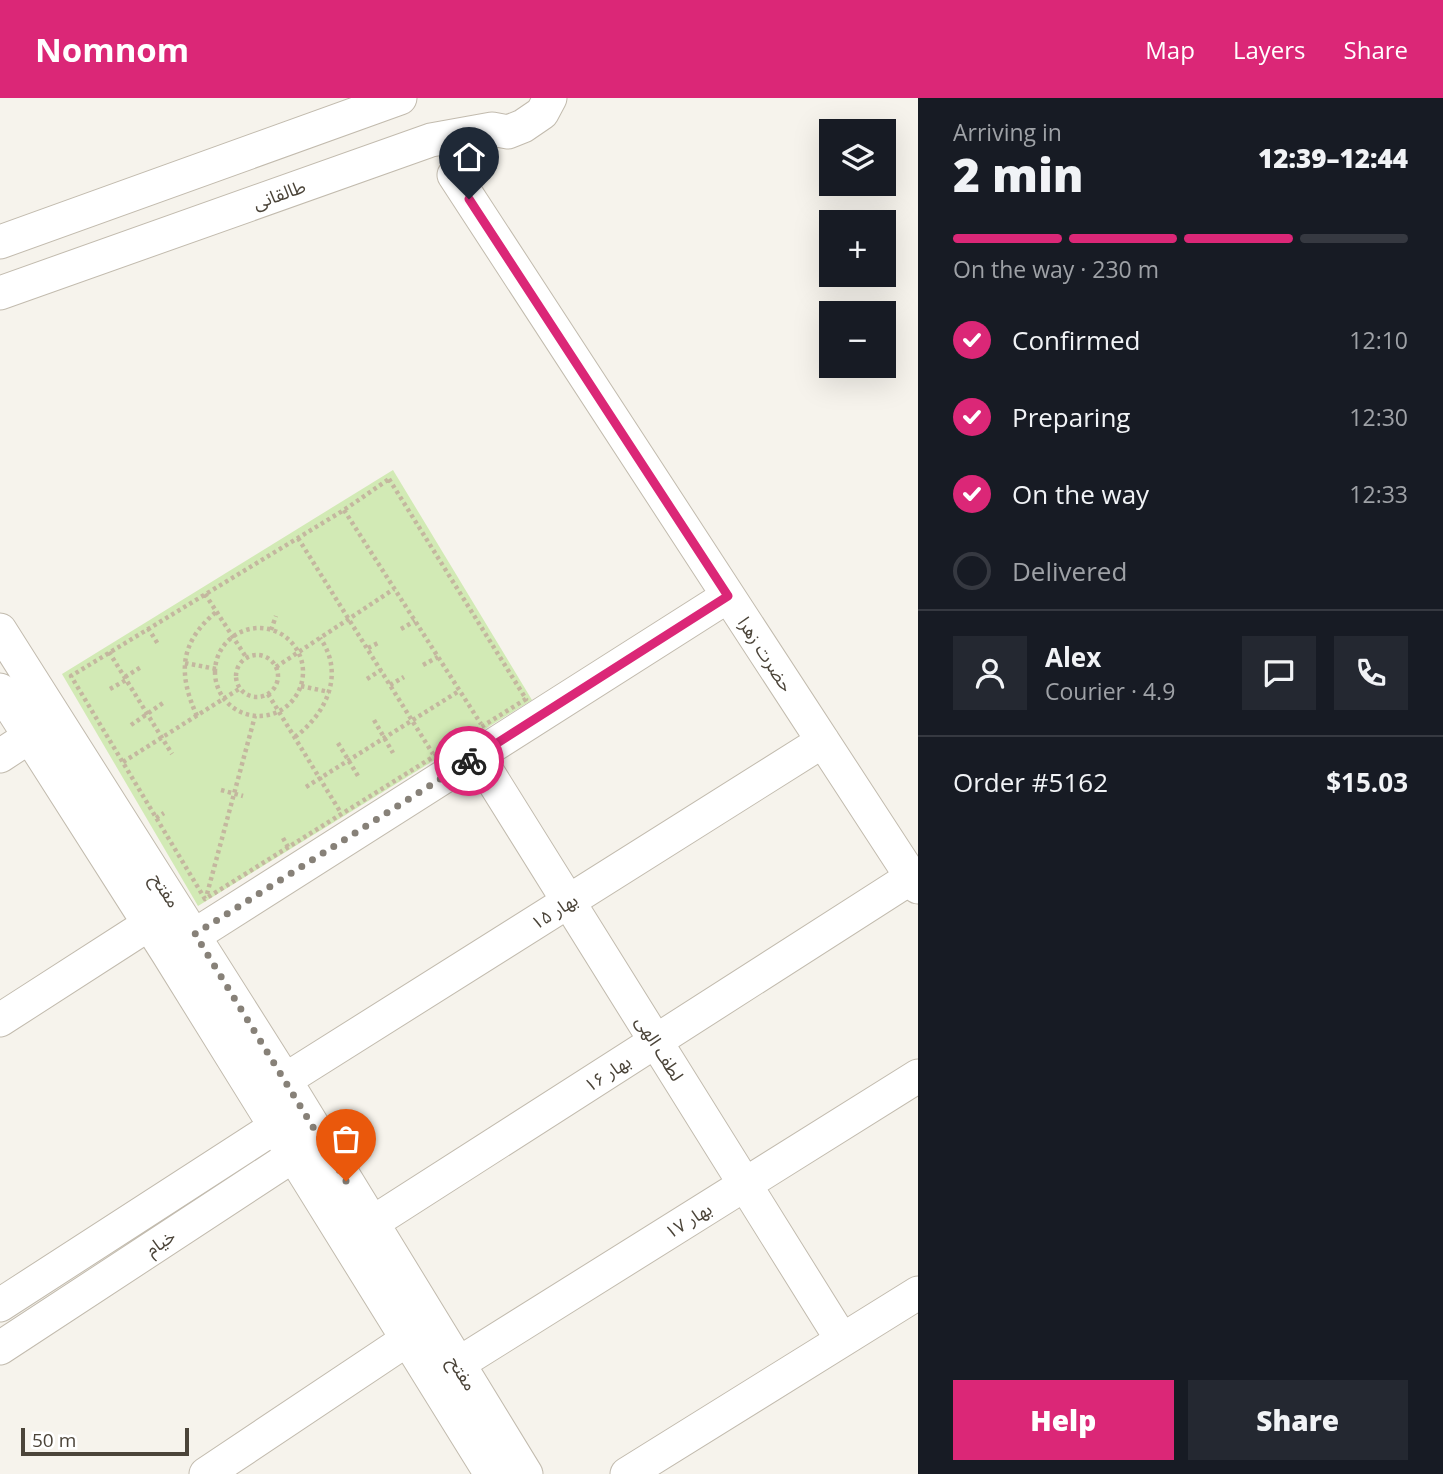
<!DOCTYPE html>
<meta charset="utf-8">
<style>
:root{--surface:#171b24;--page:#242831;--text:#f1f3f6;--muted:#9ea1a6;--line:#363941;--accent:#db2777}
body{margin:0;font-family:"Open Sans","Noto Sans Arabic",sans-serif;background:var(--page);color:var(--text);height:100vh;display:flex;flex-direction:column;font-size:26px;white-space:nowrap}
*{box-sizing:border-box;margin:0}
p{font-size:23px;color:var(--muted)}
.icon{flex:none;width:38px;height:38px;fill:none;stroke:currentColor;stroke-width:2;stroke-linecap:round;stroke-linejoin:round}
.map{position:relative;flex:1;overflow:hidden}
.panel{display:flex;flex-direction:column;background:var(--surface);width:525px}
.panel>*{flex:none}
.fabs{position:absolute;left:819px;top:21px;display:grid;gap:14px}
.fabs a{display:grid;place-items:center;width:77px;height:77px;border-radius:0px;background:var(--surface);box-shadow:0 7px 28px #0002;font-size:35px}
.scale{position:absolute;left:21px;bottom:18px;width:168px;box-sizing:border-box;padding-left:7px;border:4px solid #4b4439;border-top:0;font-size:19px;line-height:24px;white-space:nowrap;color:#4b4439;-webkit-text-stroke:5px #fff;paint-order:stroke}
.pin{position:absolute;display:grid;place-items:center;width:60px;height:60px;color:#fff;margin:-72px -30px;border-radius:50% 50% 50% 0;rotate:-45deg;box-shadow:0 0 7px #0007}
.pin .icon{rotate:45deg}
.courier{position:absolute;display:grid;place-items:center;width:70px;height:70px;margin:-35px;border:5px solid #db2777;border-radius:50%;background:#fff;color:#222;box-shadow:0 2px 9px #0007}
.overview em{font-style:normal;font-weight:800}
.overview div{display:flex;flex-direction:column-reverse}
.overview{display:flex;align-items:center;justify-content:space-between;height:119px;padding:0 35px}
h1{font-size:46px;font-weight:800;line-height:52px}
.bar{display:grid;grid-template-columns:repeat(4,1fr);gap:10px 7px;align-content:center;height:84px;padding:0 35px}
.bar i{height:9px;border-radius:5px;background:var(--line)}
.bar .active{background:var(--accent)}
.bar p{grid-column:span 4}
.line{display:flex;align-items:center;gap:18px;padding:0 35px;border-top:2px solid var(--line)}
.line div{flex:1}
.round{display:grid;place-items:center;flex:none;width:74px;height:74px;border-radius:0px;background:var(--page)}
ol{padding:0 35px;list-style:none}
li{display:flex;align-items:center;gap:21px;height:77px}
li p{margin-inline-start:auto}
li .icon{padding:7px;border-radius:50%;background:var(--accent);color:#fff;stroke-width:4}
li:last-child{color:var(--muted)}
li i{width:38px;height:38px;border:4px solid var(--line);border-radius:50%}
.action{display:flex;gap:14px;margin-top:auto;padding:14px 35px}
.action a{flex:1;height:80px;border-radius:0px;background:var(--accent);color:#fff;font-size:28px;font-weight:800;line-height:80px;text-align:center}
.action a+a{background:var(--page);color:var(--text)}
header{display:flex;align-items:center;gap:42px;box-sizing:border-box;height:98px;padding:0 35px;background:var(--accent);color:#fff}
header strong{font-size:33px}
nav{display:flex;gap:38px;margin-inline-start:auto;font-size:24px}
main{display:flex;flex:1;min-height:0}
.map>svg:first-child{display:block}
.green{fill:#d2eab5}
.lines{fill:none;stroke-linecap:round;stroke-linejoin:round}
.minor-casing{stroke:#c2bbae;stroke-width:35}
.path{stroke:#c4b79f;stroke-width:4.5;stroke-dasharray:3.5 3.5;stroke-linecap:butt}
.minor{stroke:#fff;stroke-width:33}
.done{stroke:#878178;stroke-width:7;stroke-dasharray:0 12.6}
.route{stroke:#db2777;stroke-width:9}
.labels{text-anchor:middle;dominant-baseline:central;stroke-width:5;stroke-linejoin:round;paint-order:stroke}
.street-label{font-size:18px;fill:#4b4439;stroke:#fff}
</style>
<header>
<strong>Nomnom</strong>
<nav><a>Map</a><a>Layers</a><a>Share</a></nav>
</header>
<main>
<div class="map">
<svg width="918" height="1376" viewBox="0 0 918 1376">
<rect width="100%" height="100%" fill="#f6f3ec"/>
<path class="green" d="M393 372 532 602 198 808 62 576Z"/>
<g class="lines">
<defs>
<path id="minor" d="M454 77 918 789
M0 144 400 0
M0 195 431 42 492 31 508 34 523 28 542 15 550 0
M0 532 285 982 526 1376
M0 592 167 854 491 1376
M477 657 842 1242
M0 658 29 639
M195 837 728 498
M0 922 149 826
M285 982 823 643
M372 1125 912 779
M0 1207 292 1018
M0 1250 311 1046
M458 1266 918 978
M206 1376 408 1241
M627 1376 918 1195"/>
</defs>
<use href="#minor" class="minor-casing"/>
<path class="path" d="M389 381 526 601 205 801 71 578 344 412Z
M344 412 481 626
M298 440 433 656
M205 496 246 559
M148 530 158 546
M215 574a44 44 0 1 1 88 0a44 44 0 1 1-88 0Z
M401 531 415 523
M271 532 276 518
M368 550 380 544
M109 554 172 656
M236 578a21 21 0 1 1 42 0a21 21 0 1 1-42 0Z
M185 565 216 571
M423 567 438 559
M276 569 394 491
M125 579 141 569
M367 581 381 572
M390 587 404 579
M301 588 329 594
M110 591 126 582
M268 596 341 715
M197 618C178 576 179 545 216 514
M374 622 393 655
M131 627 163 605
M295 639C327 615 345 575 320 540
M338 645 358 678
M123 664 239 591
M306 689 459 593
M221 692 243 698
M156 720 164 715
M283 740 288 749
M207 796 255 618"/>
<use href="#minor" class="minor"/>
</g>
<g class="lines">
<path class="done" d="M346 1083 195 836 469 663"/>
<path class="route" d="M469 663 728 498 469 101"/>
</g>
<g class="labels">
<g class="street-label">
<text transform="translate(279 96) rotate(-20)">طالقانی</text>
<text transform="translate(766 556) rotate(57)">حضرت زهرا</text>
<text transform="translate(166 792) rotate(57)">مفتح</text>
<text transform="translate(554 813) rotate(-32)">بهار ۱۵</text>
<text transform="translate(660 950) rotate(58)">لطف الهی</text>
<text transform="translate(607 975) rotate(-33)">بهار ۱۶</text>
<text transform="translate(688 1122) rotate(-32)">بهار ۱۷</text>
<text transform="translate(160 1144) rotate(-34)">خیام</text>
<text transform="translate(463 1275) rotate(58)">مفتح</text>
</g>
</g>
</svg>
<div class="fabs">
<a><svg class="icon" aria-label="layers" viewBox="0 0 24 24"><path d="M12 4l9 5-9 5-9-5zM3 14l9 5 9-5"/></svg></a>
<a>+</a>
<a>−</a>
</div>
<div class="scale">50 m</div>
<div class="pin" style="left:346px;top:1083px;background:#ea580c"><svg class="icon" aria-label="bag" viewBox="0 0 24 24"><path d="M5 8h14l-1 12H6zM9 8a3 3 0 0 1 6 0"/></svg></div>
<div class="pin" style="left:469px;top:101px;background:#1f2937"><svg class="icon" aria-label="home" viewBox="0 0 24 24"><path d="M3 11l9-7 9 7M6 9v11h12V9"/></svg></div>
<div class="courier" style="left:469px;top:663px"><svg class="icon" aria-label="bike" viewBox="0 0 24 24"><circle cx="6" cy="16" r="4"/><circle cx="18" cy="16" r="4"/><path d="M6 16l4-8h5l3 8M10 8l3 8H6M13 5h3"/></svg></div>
</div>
<section class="panel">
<div class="overview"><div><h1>2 min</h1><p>Arriving in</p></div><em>12:39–12:44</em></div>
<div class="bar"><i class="active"></i><i class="active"></i><i class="active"></i><i></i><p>On the way · 230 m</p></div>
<ol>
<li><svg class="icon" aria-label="check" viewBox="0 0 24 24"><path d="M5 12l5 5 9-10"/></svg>Confirmed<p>12:10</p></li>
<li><svg class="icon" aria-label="check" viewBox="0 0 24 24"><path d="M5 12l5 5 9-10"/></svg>Preparing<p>12:30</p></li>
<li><svg class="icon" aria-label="check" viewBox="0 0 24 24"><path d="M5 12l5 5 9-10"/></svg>On the way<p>12:33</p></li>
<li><i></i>Delivered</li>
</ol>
<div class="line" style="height:126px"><a class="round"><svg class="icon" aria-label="person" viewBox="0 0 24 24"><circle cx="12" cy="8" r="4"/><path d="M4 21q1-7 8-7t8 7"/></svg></a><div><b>Alex</b><p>Courier · 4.9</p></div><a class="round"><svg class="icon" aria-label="chat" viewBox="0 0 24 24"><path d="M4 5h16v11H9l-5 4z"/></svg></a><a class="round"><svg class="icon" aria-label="phone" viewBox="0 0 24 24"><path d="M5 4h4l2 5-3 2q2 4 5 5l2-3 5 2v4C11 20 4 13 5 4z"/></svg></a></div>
<div class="line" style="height:91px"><div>Order #5162</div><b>$15.03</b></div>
<div class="action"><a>Help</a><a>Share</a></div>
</section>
</main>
